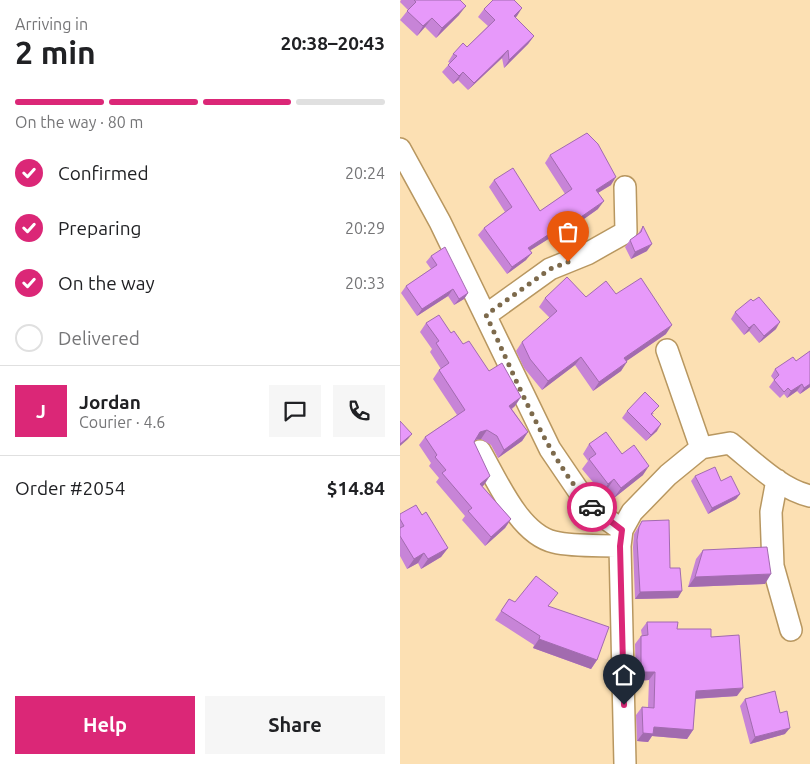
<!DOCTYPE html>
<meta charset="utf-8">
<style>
:root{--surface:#fff;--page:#f6f6f6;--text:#202124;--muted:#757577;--line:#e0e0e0;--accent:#db2777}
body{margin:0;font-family:Ubuntu,sans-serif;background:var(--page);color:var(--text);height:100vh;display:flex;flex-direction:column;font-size:19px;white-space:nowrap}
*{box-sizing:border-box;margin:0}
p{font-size:16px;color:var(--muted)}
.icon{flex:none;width:28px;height:28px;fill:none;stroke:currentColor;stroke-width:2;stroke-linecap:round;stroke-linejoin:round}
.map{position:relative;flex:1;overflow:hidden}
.drawer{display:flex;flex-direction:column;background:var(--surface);width:400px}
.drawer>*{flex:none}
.pin{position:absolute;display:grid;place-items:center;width:42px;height:42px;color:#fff;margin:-51px -21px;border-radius:50% 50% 50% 0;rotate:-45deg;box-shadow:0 0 5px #0007}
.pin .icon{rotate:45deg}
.courier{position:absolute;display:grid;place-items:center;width:50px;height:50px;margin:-25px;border:4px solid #db2777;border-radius:50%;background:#fff;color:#222;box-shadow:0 1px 6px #0007}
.overview em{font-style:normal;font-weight:600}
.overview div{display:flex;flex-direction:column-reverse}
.overview{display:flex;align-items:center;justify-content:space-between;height:85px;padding:0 15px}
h1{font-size:32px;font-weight:600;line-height:38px}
.bar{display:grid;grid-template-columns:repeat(4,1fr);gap:8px 5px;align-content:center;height:60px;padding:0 15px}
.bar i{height:6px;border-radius:4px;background:var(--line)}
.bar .on{background:var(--accent)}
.bar p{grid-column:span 4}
.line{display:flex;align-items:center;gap:12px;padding:0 15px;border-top:1px solid var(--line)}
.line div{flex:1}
.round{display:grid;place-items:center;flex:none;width:52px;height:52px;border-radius:0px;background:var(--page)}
ol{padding:0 15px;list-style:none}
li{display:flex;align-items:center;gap:15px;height:55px}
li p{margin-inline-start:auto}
li .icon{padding:5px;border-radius:50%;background:var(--accent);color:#fff;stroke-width:4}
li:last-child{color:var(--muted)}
li i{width:28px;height:28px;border:2px solid var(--line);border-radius:50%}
.button{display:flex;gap:10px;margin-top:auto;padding:10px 15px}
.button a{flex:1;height:58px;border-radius:0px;background:var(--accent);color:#fff;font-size:20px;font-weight:600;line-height:58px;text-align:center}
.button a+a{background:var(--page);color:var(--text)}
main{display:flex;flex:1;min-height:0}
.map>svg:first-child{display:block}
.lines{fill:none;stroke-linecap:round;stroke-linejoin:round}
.street-casing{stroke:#b89760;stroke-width:24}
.street{stroke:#fff;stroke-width:21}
.wall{fill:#c784d7}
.shaded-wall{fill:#a26baf}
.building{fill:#e799fa;stroke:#a26baf}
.done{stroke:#7d6a4c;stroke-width:5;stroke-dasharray:0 9}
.route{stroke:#db2777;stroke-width:6}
</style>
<main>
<section class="drawer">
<div class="overview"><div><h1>2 min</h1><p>Arriving in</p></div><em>20:38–20:43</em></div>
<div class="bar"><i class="on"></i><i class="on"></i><i class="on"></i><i></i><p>On the way · 80 m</p></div>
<ol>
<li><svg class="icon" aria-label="check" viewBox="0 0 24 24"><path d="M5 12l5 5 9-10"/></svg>Confirmed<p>20:24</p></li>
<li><svg class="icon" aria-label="check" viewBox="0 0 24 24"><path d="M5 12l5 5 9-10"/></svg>Preparing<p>20:29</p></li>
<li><svg class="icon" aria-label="check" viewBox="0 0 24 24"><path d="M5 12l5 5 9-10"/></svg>On the way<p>20:33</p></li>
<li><i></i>Delivered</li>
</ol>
<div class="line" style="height:90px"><b class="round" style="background:var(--accent);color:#fff">J</b><div><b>Jordan</b><p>Courier · 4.6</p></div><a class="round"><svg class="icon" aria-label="chat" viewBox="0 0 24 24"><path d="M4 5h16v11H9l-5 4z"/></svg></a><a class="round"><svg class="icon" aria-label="phone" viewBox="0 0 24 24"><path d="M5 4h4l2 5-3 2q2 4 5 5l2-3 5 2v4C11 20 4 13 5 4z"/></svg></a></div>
<div class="line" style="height:65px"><div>Order #2054</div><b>$14.84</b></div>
<div class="button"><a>Help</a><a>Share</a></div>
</section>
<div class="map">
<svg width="410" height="764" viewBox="0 0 410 764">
<rect width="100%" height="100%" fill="#fce0b3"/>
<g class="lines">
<defs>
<path id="street" d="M0 149 40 222 150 449 182 496 198 513 222 530
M86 315 150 269 187 254 226 232 225 187
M267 350 301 448
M80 451C97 480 119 534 154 542 175 547 199 545 220 546
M377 480 371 512 373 566 391 630
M225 764 220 546 222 530 232 512 268 475 301 448 330 443C354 462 380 489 410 496"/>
</defs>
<use href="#street" class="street-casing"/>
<use href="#street" class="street"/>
</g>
<path class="wall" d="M1 0H60L59 15 36 38 25 27 17 36 0 20 8 10 0 2Z
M84 9 117 16 115 17 134 36 128 44 104 68 102 58 68 90 58 80 53 84 42 72 50 63 48 62 53 54 67 47 88 26 78 17Z
M150 155 211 185 198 193V209L160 236 158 233 130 250 126 260 107 274 78 235 84 228 105 212 89 187 94 180 140 211 165 194 145 163Z
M243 226 247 251 231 259 225 247 230 240 238 234Z
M31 256 68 293 64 299 54 305 48 296 17 316 1 293 6 286 31 269 26 262Z
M216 294 266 334 226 361 221 371 193 391 175 365 142 390 124 368 116 351 122 342 150 318 139 307 145 298 186 297Z
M335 312 376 329 359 343 349 331 344 335 331 319Z
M26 323 51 333 89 371 115 406 112 409 128 432 122 441 98 458 91 445 81 439 75 440 74 442 84 485 82 486 111 519 105 528 85 546 62 520 65 516 36 482 39 478 29 466 31 463 19 445 25 437 57 415 33 379 39 370 41 369 30 352 32 349 20 332Z
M410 351V387L400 394 397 391 387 398 384 394 380 398 369 387 374 380 371 376 375 369 396 361Z
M227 411 254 413 252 415 257 431 246 441 222 418Z
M189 444 222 454 243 475 214 498 208 488 202 493 182 469 188 461 183 454Z
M295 476 321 481 340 494 336 499 308 514 291 481Z
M0 514 22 515 48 548 41 557 21 569 18 563 7 569 0 556Z
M242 521 270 568 278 598 235 599 233 547 234 534Z
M303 550 365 584 288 587 296 559Z
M109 599 115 602 149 606 197 660 191 669 133 648 134 645 95 620Z
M247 622 311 637 337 696 295 699 293 730 287 739 252 736 248 742 237 741 236 715 242 707H248L249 680 236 681 235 644 241 636H242L241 630Z
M345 699 385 734 350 744 340 706Z"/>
<path class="shaded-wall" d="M66 6 59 15 36 38 42 28Z
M122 8 117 16 109 24 114 16Z
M32 18 25 27 17 36 23 26Z
M134 36 128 44 104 68 109 60Z
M108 50 102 58 68 90 74 83Z
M63 72 58 80 53 84 59 76Z
M216 177 211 185 191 197 196 190Z
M204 201 198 209 160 236 165 228Z
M163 225 158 233 123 255 128 248Z
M252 244 247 251 231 259 235 252Z
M132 253 126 260 107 274 112 267Z
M53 289 48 296 17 316 22 309Z
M68 293 64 299 54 305 59 299Z
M380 322 376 329 359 343 364 336Z
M354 324 349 331 344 335 349 328Z
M272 325 266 334 218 367 224 358Z
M181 357 175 365 142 390 148 381Z
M227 362 221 371 193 391 199 382Z
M402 384 397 391 387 398 391 391Z
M410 384V387L400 394 404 388Z
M121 397 115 406 103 414 109 406Z
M261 424 257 431 246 441 251 435Z
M87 430 81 439 74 440 80 432Z
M128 432 122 441 98 458 104 450Z
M12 434 8 439 0 446V444Z
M249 466 243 475 214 498 221 488Z
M90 476 84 485 74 493 80 484Z
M214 479 208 488 202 493 208 484Z
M340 494 336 499 308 514 312 508Z
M111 519 105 528 85 546 91 537Z
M48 548 41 557 21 569 28 559Z
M24 553 18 563 7 569 14 559Z
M371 574 365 584 288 587 295 577Z
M282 591 278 598 235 599 240 592Z
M139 639 197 660 191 669 133 648Z
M241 672H255L249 680 236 681Z
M343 688 337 696 290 699 296 691Z
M254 727 293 730 287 739 252 736 248 742 237 741 243 733Z
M390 728 385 734 350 744 355 737Z"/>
<path class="building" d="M14 0H60L66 6 42 28 32 18 23 26 7 11 16 2Z
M93 0H114L122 8 114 16 134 36 109 60 108 50 74 83 63 72 59 76 48 65 57 56 53 54 63 43 67 47 95 20 84 9Z
M187 133 198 144 216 177 196 190 204 201 165 228 163 225 128 248 132 253 112 267 84 228 112 207 94 180 113 168 140 211 172 189 150 155Z
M243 226 252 244 235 252 230 240 241 232Z
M45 247 68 293 59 299 53 289 22 309 6 286 37 265 31 256Z
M167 277 186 297 206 281 216 294 241 278 272 325 224 358 227 362 199 382 181 357 148 381 130 359 122 342 157 311 145 298Z
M359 297 380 322 364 336 354 324 349 328 335 312 351 299 353 301Z
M39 315 51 333 54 331 63 344 69 341 89 371 102 363 121 397 109 406 128 432 104 450 97 436 87 430 80 432 74 442 90 476 80 484 111 519 91 537 68 511 72 508 42 473 46 470 35 457 37 455 25 437 65 410 39 370 49 363 36 343 39 341 26 323Z
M410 351V384L404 388 402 384 391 391 388 388 384 392 374 380 379 375 375 369 393 357 396 361Z
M245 392 259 406 251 414 261 424 251 435 227 411Z
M0 421 12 434 0 444Z
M206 432 222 454 234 445 249 466 221 488 214 479 208 484 189 459 196 454 189 444Z
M315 467 321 481 331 476 340 494 312 508 295 476Z
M16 505 22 515 26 512 48 548 28 559 24 553 14 559 0 536V528L4 526 0 519V514Z
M269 520 270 568H280L282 591 240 592 237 540 239 527 242 521Z
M367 547 371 574 295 577 303 550Z
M136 576 158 593 148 606 209 627 197 660 139 639 140 636 101 611 109 599 115 602Z
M247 622H278L277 629H311V637L339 635 343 688 296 691 293 730 254 727 253 734 243 733 242 707 254 708 255 672H241V636L248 635Z
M375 691 380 713 387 711 390 728 355 737 345 699Z"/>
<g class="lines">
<path class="done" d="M168 262 150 269 86 315C116 378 145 455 192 507"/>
<path class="route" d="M192 507 222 530 220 546 224 705"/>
</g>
</svg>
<div class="pin" style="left:168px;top:262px;background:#ea580c"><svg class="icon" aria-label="bag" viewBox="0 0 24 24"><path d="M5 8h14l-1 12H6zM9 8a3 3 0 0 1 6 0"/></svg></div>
<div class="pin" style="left:224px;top:705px;background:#1f2937"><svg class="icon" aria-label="home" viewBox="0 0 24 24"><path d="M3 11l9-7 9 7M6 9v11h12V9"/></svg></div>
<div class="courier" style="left:192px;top:507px"><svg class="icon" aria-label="car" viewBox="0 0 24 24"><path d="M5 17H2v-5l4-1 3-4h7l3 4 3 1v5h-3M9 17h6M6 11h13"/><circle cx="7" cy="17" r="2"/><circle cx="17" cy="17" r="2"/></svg></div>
</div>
</main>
